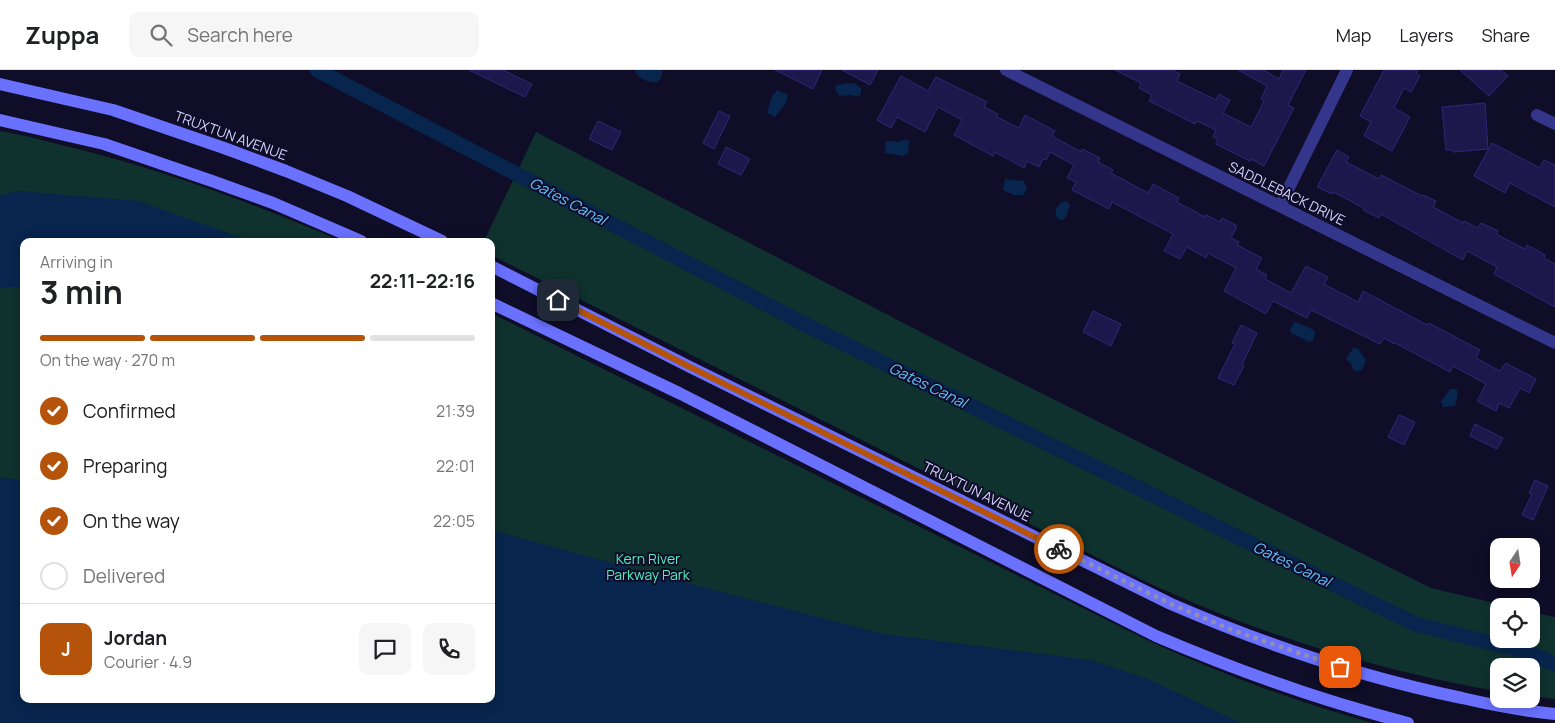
<!DOCTYPE html>
<meta charset="utf-8">
<style>
:root{--surface:#fff;--page:#f6f6f6;--text:#202124;--muted:#757577;--line:#e0e0e0;--accent:#b45309}
body{margin:0;font-family:Manrope,sans-serif;background:var(--page);color:var(--text);height:100vh;display:flex;flex-direction:column;font-size:19px;white-space:nowrap}
*{box-sizing:border-box;margin:0}
p{font-size:16px;color:var(--muted)}
.icon{flex:none;width:28px;height:28px;fill:none;stroke:currentColor;stroke-width:2;stroke-linecap:round;stroke-linejoin:round}
.map{position:relative;flex:1;overflow:hidden}
.details{position:absolute;left:20px;top:168px;width:475px;height:465px;display:flex;flex-direction:column;background:var(--surface);border-radius:10px;box-shadow:0 2px 12px #0003}
.details>*{flex:none}
.needle{width:32px;rotate:192deg}
.tools{position:absolute;left:1490px;top:468px;display:grid;gap:10px}
.tools a{display:grid;place-items:center;width:50px;height:50px;border-radius:10px;background:var(--surface);box-shadow:0 2px 12px #0003;font-size:25px}
.pin{position:absolute;display:grid;place-items:center;width:42px;height:42px;color:#fff;margin:-21px;border-radius:10px;box-shadow:0 2px 8px #0006}
.courier{position:absolute;display:grid;place-items:center;width:50px;height:50px;margin:-25px;border:4px solid #b45309;border-radius:50%;background:#fff;color:#222;box-shadow:0 1px 6px #0007}
.head em{font-style:normal;font-weight:700}
.head div{display:flex;flex-direction:column-reverse}
.head{display:flex;align-items:center;justify-content:space-between;height:85px;padding:0 20px}
h1{font-size:32px;font-weight:700;line-height:38px}
.bar{display:grid;grid-template-columns:repeat(4,1fr);gap:8px 5px;align-content:center;height:60px;padding:0 20px}
.bar i{height:6px;border-radius:4px;background:var(--line)}
.bar .current{background:var(--accent)}
.bar p{grid-column:span 4}
.line{display:flex;align-items:center;gap:12px;padding:0 20px;border-top:1px solid var(--line)}
.line div{flex:1}
.round{display:grid;place-items:center;flex:none;width:52px;height:52px;border-radius:10px;background:var(--page)}
ol{padding:0 20px;list-style:none}
li{display:flex;align-items:center;gap:15px;height:55px}
li p{margin-inline-start:auto}
li .icon{padding:5px;border-radius:50%;background:var(--accent);color:#fff;stroke-width:4}
li:last-child{color:var(--muted)}
li i{width:28px;height:28px;border:2px solid var(--line);border-radius:50%}
header{display:flex;align-items:center;gap:30px;box-sizing:border-box;height:70px;padding:0 25px;background:var(--surface);border-bottom:1px solid var(--line)}
header strong{font-size:24px}
nav{display:flex;gap:28px;margin-inline-start:auto;font-size:18px}
.search{width:350px;height:45px;background:var(--page);display:flex;align-items:center;gap:12px;box-sizing:border-box;padding:0 18px;border-radius:10px;color:var(--muted);font-size:19px}
.map>svg:first-child{display:block}
.green{fill:#0f322e}
.water{fill:#07254d}
.lines{fill:none;stroke-linecap:round;stroke-linejoin:round}
.canal{stroke:#07254d;stroke-width:15}
.building{fill:#1e174b;stroke:#312679}
.minor{stroke:#33368b;stroke-width:12}
.secondary{stroke:#6a71ff;stroke-width:12}
.done{stroke:#908eb4;stroke-width:5;stroke-dasharray:0 9}
.route{stroke:#b45309;stroke-width:6}
.labels{text-anchor:middle;dominant-baseline:central;stroke-width:4;stroke-linejoin:round;paint-order:stroke}
.street-label{font-size:14px;fill:#d5d3ff;stroke:#0f0d28}
.park-label{font-size:14px;fill:#52ecbb;stroke:#0f0d28}
.water-label{font-size:15px;font-style:italic;fill:#61c1ff;stroke:#0f0d28}
</style>
<header>
<strong>Zuppa</strong>
<div class="search"><svg class="icon" aria-label="search" viewBox="0 0 24 24"><circle cx="10" cy="10" r="6"/><path d="M15 15l6 6"/></svg>Search here</div>
<nav><a>Map</a><a>Layers</a><a>Share</a></nav>
</header>
<div class="map">
<svg width="1555" height="653" viewBox="0 0 1555 653">
<rect width="100%" height="100%" fill="#0f0d28"/>
<path class="green" d="M0 61C26 65 52 73 78 79 168 102 256 134 341 171H24V629H491V243L1147 570C1221 604 1295 632 1373 653H0Z
M536 62 967 286 1431 518 1507 536H1499V569H1531V542L1555 547V629L1531 626V596H1499V622L1490 620C1363 597 1242 559 1126 502L491 185V171H484Z"/>
<path class="water" d="M635 0H662V6L658 12C650 13 636 9 635 0Z
M851 13 856 14 861 18V23L859 27 851 25 840 26C837 23 834 19 836 15Z
M777 20 788 25 786 33 775 47 767 43 772 26Z
M906 69 909 71 908 84 903 86 885 83 886 71 899 72Z
M1005 109 1024 111 1027 118 1024 125H1014L1003 120Z
M20 121 138 131 251 171H24V216L0 218V125Z
M1066 131 1070 135 1066 147 1063 150 1058 149C1052 141 1058 133 1066 131Z
M1294 252H1296L1314 260 1315 265 1312 271 1309 272 1291 263 1290 260Z
M1354 277 1358 279 1366 290 1362 300 1357 301 1353 300 1352 295 1347 290V287Z
M1450 319H1457C1459 322 1456 332 1455 336L1443 337 1441 331Z
M0 408 24 410V629H491V460L652 504 883 564 1090 590 1148 609 1241 653H0Z"/>
<g class="lines">
<path class="canal" d="M317 0 808 256 1415 554 1524 581 1555 594"/>
</g>
<path class="building" d="M469 0H503L532 14 525 27Z
M775 0H822L813 19Z
M842 0H878L870 15Z
M1115 0H1173L1180 4 1177 11 1216 30 1219 24 1230 30 1223 43 1251 57 1264 31 1261 29 1267 16 1238 0H1264L1279 9 1283 0H1306L1288 35 1294 38 1264 96 1251 89 1250 91 1216 74 1218 69 1213 67 1216 60 1197 51 1195 54 1149 31 1152 25 1139 18 1141 13Z
M1384 0H1418L1416 4 1420 6 1411 22 1404 18 1394 38 1410 47 1392 81 1364 66 1371 52 1360 46Z
M1460 0H1501L1508 6 1489 26Z
M901 6 928 21 936 7 987 32 984 37 998 44 997 47 1019 58 1025 45 1055 61 1052 66 1081 82 1082 79 1100 88 1098 92 1113 100 1111 103 1148 123 1153 114 1179 128 1177 132 1205 147 1206 145 1220 152 1222 148 1237 156 1231 168 1239 172 1237 175 1262 188 1256 199 1267 205 1265 209 1291 223 1306 196 1328 207 1324 214 1358 232 1363 221 1427 255 1429 253 1480 280 1476 288 1500 301 1506 293 1536 309 1529 323 1520 318 1509 338 1499 333 1496 341 1477 331 1486 314 1453 296 1450 302 1395 273 1394 274 1384 268 1380 274 1311 240 1307 248 1273 231 1266 244 1224 221 1236 198 1208 183 1206 188 1187 177 1180 189 1164 181 1173 164 1112 132 1109 139 1072 120 1076 112 1067 108 1074 95 1050 82 1046 90 1043 89 1039 97 1027 91 1024 98 995 82 993 86 954 65 962 50 938 37 925 62 897 47 891 58 877 50Z
M1485 33 1488 79 1453 82V80H1446L1442 37Z
M719 41 730 46 714 79 703 73Z
M598 51 621 62 612 80 589 69Z
M1492 73 1540 98 1544 90 1555 95V137L1510 113 1505 123 1474 106Z
M726 77 750 89 741 105 718 94Z
M1337 80 1349 87 1346 92 1379 109 1381 105 1422 126 1423 125 1436 131 1433 137 1463 153 1464 151 1478 158 1481 153 1498 161 1496 164 1525 179 1527 175 1545 185 1544 188 1555 194V237L1494 204 1497 197 1467 181 1463 190 1381 144 1379 148 1363 140 1364 138 1333 122 1332 124 1317 117Z
M1093 241 1121 254 1111 276 1083 262Z
M1241 255 1257 263 1242 295 1244 296 1234 315 1218 308 1235 274 1232 273Z
M1399 345 1415 352 1404 375 1388 367Z
M1475 354 1503 368 1497 379 1470 366Z
M1535 410 1548 416 1533 450 1522 445 1532 424 1529 423Z"/>
<g class="lines">
<path class="minor" d="M1006 0 1555 273
M1537 45 1555 54
M1280 136 1347 0"/>
<path class="secondary" d="M0 14 113 40 224 78 286 101 347 126 442 171
M0 50 104 74 212 111 273 133 361 171
M491 196 690 297 1171 534C1266 575 1360 607 1462 628 1492 635 1524 641 1555 644
M491 233 681 324 1156 566C1238 601 1321 631 1408 653"/>
</g>
<g class="lines">
<path class="done" d="M1059 479 1171 534 1232 560 1340 597"/>
<path class="route" d="M558 230 690 297 1059 479"/>
</g>
<g class="labels">
<g class="street-label">
<text transform="translate(231 65) rotate(20)">TRUXTUN AVENUE</text>
<text transform="translate(1287 123) rotate(26)">SADDLEBACK DRIVE</text>
<text transform="translate(977 421) rotate(26)">TRUXTUN AVENUE</text>
</g>
<g class="park-label">
<text x="648" y="488">Kern River<tspan x="648" dy="16">Parkway Park</tspan></text>
</g>
<g class="water-label">
<text transform="translate(568 131) rotate(28)">Gates Canal</text>
<text transform="translate(928 315) rotate(26)">Gates Canal</text>
<text transform="translate(1292 494) rotate(26)">Gates Canal</text>
</g>
</g>
</svg>
<div class="tools">
<a><svg class="needle" viewBox="-14 -14 28 28"><path d="M0-13l5 13h-10z" fill="#e53935"/><path d="M0 13l5-13h-10z" fill="#757577"/></svg></a>
<a><svg class="icon" aria-label="locate" viewBox="0 0 24 24"><circle cx="12" cy="12" r="6"/><path d="M12 2v4M12 18v4M2 12h4M18 12h4"/></svg></a>
<a><svg class="icon" aria-label="layers" viewBox="0 0 24 24"><path d="M12 4l9 5-9 5-9-5zM3 14l9 5 9-5"/></svg></a>
</div>
<div class="pin" style="left:1340px;top:597px;background:#ea580c"><svg class="icon" aria-label="bag" viewBox="0 0 24 24"><path d="M5 8h14l-1 12H6zM9 8a3 3 0 0 1 6 0"/></svg></div>
<div class="pin" style="left:558px;top:230px;background:#1f2937"><svg class="icon" aria-label="home" viewBox="0 0 24 24"><path d="M3 11l9-7 9 7M6 9v11h12V9"/></svg></div>
<div class="courier" style="left:1059px;top:479px"><svg class="icon" aria-label="bike" viewBox="0 0 24 24"><circle cx="6" cy="16" r="4"/><circle cx="18" cy="16" r="4"/><path d="M6 16l4-8h5l3 8M10 8l3 8H6M13 5h3"/></svg></div>
<section class="details">
<div class="head"><div><h1>3 min</h1><p>Arriving in</p></div><em>22:11–22:16</em></div>
<div class="bar"><i class="current"></i><i class="current"></i><i class="current"></i><i></i><p>On the way · 270 m</p></div>
<ol>
<li><svg class="icon" aria-label="check" viewBox="0 0 24 24"><path d="M5 12l5 5 9-10"/></svg>Confirmed<p>21:39</p></li>
<li><svg class="icon" aria-label="check" viewBox="0 0 24 24"><path d="M5 12l5 5 9-10"/></svg>Preparing<p>22:01</p></li>
<li><svg class="icon" aria-label="check" viewBox="0 0 24 24"><path d="M5 12l5 5 9-10"/></svg>On the way<p>22:05</p></li>
<li><i></i>Delivered</li>
</ol>
<div class="line" style="height:90px"><b class="round" style="background:var(--accent);color:#fff">J</b><div><b>Jordan</b><p>Courier · 4.9</p></div><a class="round"><svg class="icon" aria-label="chat" viewBox="0 0 24 24"><path d="M4 5h16v11H9l-5 4z"/></svg></a><a class="round"><svg class="icon" aria-label="phone" viewBox="0 0 24 24"><path d="M5 4h4l2 5-3 2q2 4 5 5l2-3 5 2v4C11 20 4 13 5 4z"/></svg></a></div>
</section>
</div>
